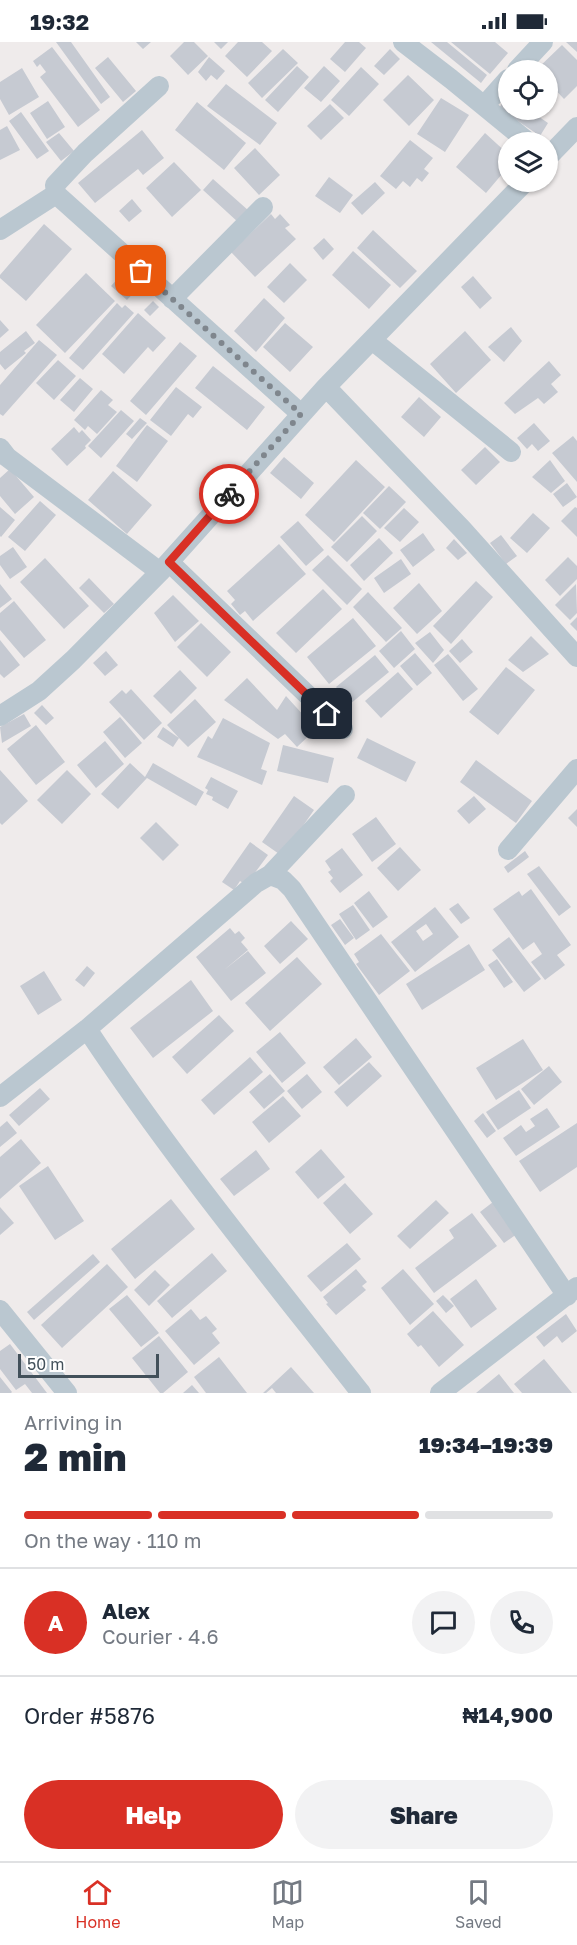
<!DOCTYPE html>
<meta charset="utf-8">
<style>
:root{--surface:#fff;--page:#f2f2f3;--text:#1f2937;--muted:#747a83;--line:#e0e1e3;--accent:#d93025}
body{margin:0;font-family:"Golos Text",sans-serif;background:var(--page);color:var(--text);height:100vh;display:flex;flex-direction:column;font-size:22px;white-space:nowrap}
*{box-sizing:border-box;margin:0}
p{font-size:20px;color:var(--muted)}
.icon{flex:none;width:33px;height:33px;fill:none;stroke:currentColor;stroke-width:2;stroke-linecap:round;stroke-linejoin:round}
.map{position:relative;height:1351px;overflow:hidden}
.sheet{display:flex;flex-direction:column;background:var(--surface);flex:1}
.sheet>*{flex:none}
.controls{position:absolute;left:498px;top:18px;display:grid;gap:12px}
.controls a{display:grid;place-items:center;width:60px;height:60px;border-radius:50%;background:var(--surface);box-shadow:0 2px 4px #0004;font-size:30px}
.scale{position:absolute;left:18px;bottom:15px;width:141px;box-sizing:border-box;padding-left:6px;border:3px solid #42505a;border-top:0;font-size:16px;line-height:21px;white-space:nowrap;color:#42505a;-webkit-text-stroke:4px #fff;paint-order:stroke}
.pin{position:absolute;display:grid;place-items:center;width:51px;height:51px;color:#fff;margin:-26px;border-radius:12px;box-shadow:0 3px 9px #0006}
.courier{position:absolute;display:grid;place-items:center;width:60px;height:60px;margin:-30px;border:4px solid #d93025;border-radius:50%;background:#fff;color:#222;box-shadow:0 2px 8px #0007}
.overview em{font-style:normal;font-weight:800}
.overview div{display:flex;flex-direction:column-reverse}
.overview{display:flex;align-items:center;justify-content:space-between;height:102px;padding:0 24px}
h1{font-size:39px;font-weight:800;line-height:45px}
.bar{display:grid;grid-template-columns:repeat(4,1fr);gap:9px 6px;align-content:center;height:72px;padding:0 24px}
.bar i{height:8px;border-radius:4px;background:var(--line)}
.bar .current{background:var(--accent)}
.bar p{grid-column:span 4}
.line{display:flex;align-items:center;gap:15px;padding:0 24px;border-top:2px solid var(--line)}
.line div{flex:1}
.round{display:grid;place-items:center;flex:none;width:63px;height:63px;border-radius:32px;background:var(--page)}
.button{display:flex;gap:12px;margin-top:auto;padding:12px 24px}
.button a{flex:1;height:69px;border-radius:36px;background:var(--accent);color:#fff;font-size:24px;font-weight:800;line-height:69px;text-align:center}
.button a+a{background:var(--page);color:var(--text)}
.status{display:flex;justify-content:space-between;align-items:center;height:42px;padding:0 30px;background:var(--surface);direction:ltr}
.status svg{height:16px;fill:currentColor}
.tab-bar{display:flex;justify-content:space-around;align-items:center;height:84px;border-top:2px solid var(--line);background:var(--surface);font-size:16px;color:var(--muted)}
.tab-bar a{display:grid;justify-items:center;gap:3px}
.tab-bar .current{color:var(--accent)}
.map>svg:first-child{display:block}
.building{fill:#c6cad2;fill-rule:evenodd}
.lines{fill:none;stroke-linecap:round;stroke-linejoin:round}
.minor{stroke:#bac7d0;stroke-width:20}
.done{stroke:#7f868d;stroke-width:6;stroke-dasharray:0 10.8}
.route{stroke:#d93025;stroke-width:8}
</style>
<div class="status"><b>19:32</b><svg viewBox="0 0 49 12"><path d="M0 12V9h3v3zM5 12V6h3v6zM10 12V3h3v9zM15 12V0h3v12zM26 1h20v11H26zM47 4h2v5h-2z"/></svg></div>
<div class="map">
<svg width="577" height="1351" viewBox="0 0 577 1351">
<rect width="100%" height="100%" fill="#efebeb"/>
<path class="building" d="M56 0H71L110 55 101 62Z
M136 0H151L143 7Z
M184 0H194L208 14 188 33 170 14Z
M214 0H228L221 7Z
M238 0H262L272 9 247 35 225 14Z
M345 0H359L366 6 345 30 330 17Z
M431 0H447L487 33 481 41Z
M451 0H495L508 11 490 32Z
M566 0H577V10Z
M562 3 577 18V44L564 57 548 40V28H536Z
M52 5 100 68 78 85 40 35 46 30 40 22 37 25 33 19Z
M283 7 298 21 262 56 248 41Z
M390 7 400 17 384 33 374 24Z
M108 15 136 49 123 60 95 26Z
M209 15 225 29 217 38 211 33 206 39 198 30Z
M297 24 309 35 278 70 265 58Z
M324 24 340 39 321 60 304 46Z
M361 25 379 42 349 74 331 58Z
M22 26 39 55 9 73 0 57V40Z
M408 33 434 58 409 84 383 58Z
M226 42 277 81 260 103 207 64Z
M508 53V68H529L548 81 540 94 499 66Z
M441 56 469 73 445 110 417 92Z
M48 59 65 85 47 97 30 71Z
M197 60 246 101 224 128 175 88Z
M330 62 344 76 321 98 307 84Z
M21 70 49 109 37 117 9 79Z
M7 84 20 108 0 118V88Z
M142 88 164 116 143 133 138 127 95 161 78 141Z
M59 91 74 109 61 119 46 100Z
M485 91 508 112V125L486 151 456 125Z
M410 98 433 116 424 127 429 131 422 140 417 136 410 145 403 139 396 147 380 134Z
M255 106 280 133 259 153 234 126Z
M174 120 201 148 172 175 146 146Z
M329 135 353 153 340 171 315 154Z
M213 137 249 169 239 181 203 148Z
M375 140 385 151 362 173 351 161Z
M132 157 142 169 129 180 119 169Z
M271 172 275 177 280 172 290 183 285 186 296 197 255 235 231 210Z
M44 182 72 207 26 259 0 236V233Z
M373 188 417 229 400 246 357 206Z
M324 196 334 207 323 218 313 206Z
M353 209 391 243 369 267 332 233Z
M290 221 307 238 284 261 267 245Z
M86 231 115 259 65 311 36 283Z
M122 232 138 246 127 258 111 244Z
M473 234 492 256 480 267 461 245Z
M264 256 285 276 256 310 234 289Z
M153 259 159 265 150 274 144 268Z
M117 261 122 266 125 263 134 271 83 328 69 316Z
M138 271 166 296 153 310 148 305 124 332 102 312Z
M0 278 9 288 0 296Z
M285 281 313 305 290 330 263 305Z
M511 285 522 299 504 320 488 305Z
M26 289 35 301 24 309 26 311 5 328 0 322V310Z
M465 289 491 318 456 351 430 322Z
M39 298 57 313 3 374 0 372V343Z
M180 300 197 314 146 373 130 359Z
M58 318 76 334 54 358 36 341Z
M549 319 561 333 551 342 558 350 544 362 538 356 515 372 504 361Z
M213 324 265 365 247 388 195 346Z
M80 336 93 347 74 370 60 358Z
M176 345 202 365 193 376 188 372 171 394 150 378Z
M101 348 113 358 108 363 117 370 97 392 88 384 85 388 74 378Z
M419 355 441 375 424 395 401 375Z
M121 368 134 379 101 416 88 404Z
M140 376 147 381 132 397 126 392Z
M534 381 550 399 538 409 532 402 527 407 517 396Z
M147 383 168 399 137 440 116 424Z
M74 385 79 391 82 388 91 398 85 404 86 406 67 424 51 407Z
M573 394 577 399V440L552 411Z
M485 405 500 420 476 443 461 428Z
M284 415 314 441 301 457 270 431Z
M356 418 385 445 334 500 305 473Z
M550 418 565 439 551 451 532 435Z
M10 427 34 455 15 472 0 454V436Z
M113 429 152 463 127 492 88 458Z
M567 441 577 455 563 465 553 452Z
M389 444 406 460 380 487 363 471Z
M40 459 56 473 25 509 8 495Z
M0 465 15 478 1 495 0 494Z
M575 465 577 466V495L561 479Z
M404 466 419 480 400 500 384 486Z
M533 471 550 486 527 511 510 496Z
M362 474 377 489 347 520 331 505Z
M298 479 324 508 306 524 280 495Z
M423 491 435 508 413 525 400 508Z
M501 493 517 514 506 522 490 501Z
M379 496 393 511 364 539 350 523Z
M454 497 467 511 458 518 446 506Z
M279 502 306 532 253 579 245 569 240 573 231 562 235 558 227 549Z
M13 505 27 525 10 537 0 523V514Z
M328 513 362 547 347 563 312 528Z
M568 515 577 524V537L560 554 545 538Z
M45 516 89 564 64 587 20 540Z
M401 517 411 532 384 551 374 536Z
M89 536 114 562 104 571 79 546Z
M476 539 493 555 451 602 433 584Z
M419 541 442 569 417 592 393 566Z
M0 542 12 557 0 566Z
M576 542 577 571 570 578 555 563Z
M323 547 342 567 296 611 276 591Z
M368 550 402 586 386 600 353 565Z
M173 553 199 579 175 600 154 571Z
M14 559 46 598 24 616 0 588V571Z
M577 575V589L570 582Z
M353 576 376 604 329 642 307 615Z
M201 581 231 610 207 635 177 605Z
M401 589 415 607 394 626 379 609Z
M430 590 444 608 433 621 415 601Z
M531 594 549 612 523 630 508 618Z
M462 597 473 610 460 621 449 609Z
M0 598 20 623 4 636 0 632Z
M106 609 118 623 105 634 93 621Z
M415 611 432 631 417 644 400 624Z
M448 612 478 647 463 659 434 623Z
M375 613 389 630 350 662 336 645Z
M506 625 535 648 498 693 469 670Z
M180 628 197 646 171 672 153 654Z
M398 630 413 647 381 676 365 659Z
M247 636 277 668 286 654 316 687 297 705 285 692 278 697 224 658Z
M131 647 162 681 144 698 109 660 122 648 126 652Z
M195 657 216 680 188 705 179 696 173 705 157 695 163 685 179 696 167 683Z
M42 663 54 676 46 683 34 671Z
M24 672 31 684 2 701 0 685Z
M120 675 142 701 125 716 103 690Z
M223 676 270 701 261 727 267 729 262 743 197 715 208 694 212 697Z
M36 683 65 720 36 743 7 707Z
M367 696 416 720 406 740 357 716Z
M105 699 124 722 96 746 77 723Z
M283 703 334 716 328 741 277 729Z
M476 718 532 759 516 781 460 740Z
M130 721 145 735 153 721 204 750 196 764 147 736 118 767 101 752Z
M0 728 28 759 2 783 0 781Z
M67 728 91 752 62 782 37 758Z
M211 735 238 749 228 767 212 758 213 755 206 752 208 748 205 746Z
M294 754 314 768 282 814 262 800Z
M474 754 486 767 469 782 457 769Z
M577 767V785L568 776Z
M376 775 396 802 372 820 352 792Z
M156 780 179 803 163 819 140 796Z
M250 800 268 813 246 843 240 839 234 848 222 840Z
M400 805 421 828 398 849 377 826Z
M342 806 363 833 340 851 330 839 333 836 328 830 331 828 325 819Z
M525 809 529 815 508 831 504 825Z
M539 824 571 865 559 874 527 832Z
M531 847 571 903 557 913 565 923 545 938 531 920 542 912 534 900 523 908 493 867 519 849 522 854Z
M369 849 388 875 373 886 354 861Z
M458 861 470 876 461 882 449 867Z
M353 863 370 888 356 898 339 872Z
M435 865 459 895 415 930 391 900ZM426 882 433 892 423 899 416 889Z
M340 877 354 896 345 903 331 883Z
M291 879 308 897 280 922 264 904Z
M230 886 235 892 239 889 245 896 241 900 248 908 224 928 248 909 266 931 231 959 196 915Z
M381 892 410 929 379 953 356 922 359 920 354 912Z
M509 895 541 937 524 950 492 908Z
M469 902 485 928 422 968 406 942Z
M297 915 322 942 270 989 245 961Z
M497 917 513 940 504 946 488 923Z
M87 924 95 931 84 945 75 938Z
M44 929 62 958 38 973 20 944Z
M191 938 213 969 153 1016 130 986Z
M219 973 234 989 187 1032 172 1015Z
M280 990 306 1021 282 1041 256 1010Z
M356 996 372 1015 339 1043 323 1025Z
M523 997 543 1028 496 1058 476 1026Z
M250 1015 263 1030 214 1073 201 1058Z
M369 1020 382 1034 347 1065 334 1050Z
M549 1024 562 1040 534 1063 521 1047Z
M270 1032 285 1049 264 1067 249 1050Z
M307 1032 322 1050 302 1067 287 1049Z
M40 1046 50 1057 19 1084 9 1073Z
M519 1048 531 1066 498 1088 486 1070Z
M283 1054 301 1074 269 1101 252 1080Z
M547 1066 560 1085 516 1114 503 1096 521 1083 526 1090 535 1084 530 1077Z
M483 1071 496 1089 487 1096 474 1079Z
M7 1079 17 1091 0 1105V1085Z
M577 1081V1125L540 1150 519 1119Z
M21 1097 41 1121 0 1157V1115Z
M321 1107 345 1135 318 1157 295 1130Z
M256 1108 270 1127 234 1154 220 1137Z
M48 1124 84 1179 55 1198 19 1144Z
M345 1141 373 1172 350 1192 323 1161Z
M171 1157 195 1187 135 1237 111 1207Z
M436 1158 449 1171 410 1207 397 1194Z
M493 1160 517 1192 504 1201 480 1170Z
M0 1165 14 1181 0 1193Z
M472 1171 497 1204 434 1251 415 1226 454 1196 449 1188Z
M347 1201 361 1217 321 1250 307 1234Z
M212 1211 227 1229 172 1276 157 1259Z
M93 1212 100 1220 34 1278 27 1270Z
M107 1222 128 1245 62 1306 41 1283Z
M356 1227 367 1240 362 1244 366 1248 336 1273 326 1262 328 1261 323 1255Z
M403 1227 434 1262 410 1283 381 1246Z
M155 1228 170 1243 149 1264 134 1248Z
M476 1237 497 1267 471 1286 450 1257Z
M127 1253 159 1291 141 1305 109 1267Z
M443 1253 454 1264 446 1271 436 1259Z
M191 1267 200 1278 206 1274 217 1287 212 1291 220 1301 194 1323 165 1289Z
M433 1269 464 1303 439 1325 421 1303 418 1305 407 1292Z
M566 1272 577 1289 562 1301 557 1294 544 1305 536 1295Z
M159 1294 188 1330 163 1351H160L132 1316Z
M10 1302 47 1351H32L25 1342 16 1348 0 1327V1309Z
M219 1315 247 1351H206L194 1335Z
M544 1317 572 1351H522L514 1342Z
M291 1325 314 1351H276L272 1346 266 1351H263Z
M499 1332 514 1351H476Z
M0 1335 12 1350 11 1351H0Z
M192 1343 199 1351H183Z"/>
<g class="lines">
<path class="minor" d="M403 0 451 37 528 100
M517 28 543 0
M159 44 85 111 55 143 56 152 301 372
M484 64 508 37
M548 115 577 85
M0 188 56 152
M172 257 263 165
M372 298 511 410
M326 345 462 487 577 615
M0 406 7 415 160 530
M169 520 343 687
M0 674 39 649 73 618 160 530 326 345 525 140
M508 808 577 727
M270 833 345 753
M87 987C171 1114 268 1232 361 1351
M0 1055 87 987 256 841 270 833 283 838 292 847 567 1254
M0 1268 67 1351
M440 1351 577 1245"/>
</g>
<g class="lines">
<path class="done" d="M141 229 301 372 229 452"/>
<path class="route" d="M229 452 169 520 327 672"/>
</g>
</svg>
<div class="controls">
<a><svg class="icon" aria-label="locate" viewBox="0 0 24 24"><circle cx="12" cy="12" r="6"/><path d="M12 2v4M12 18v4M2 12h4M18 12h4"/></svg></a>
<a><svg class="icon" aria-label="layers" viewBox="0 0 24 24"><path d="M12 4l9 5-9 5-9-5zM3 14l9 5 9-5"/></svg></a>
</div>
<div class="scale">50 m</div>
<div class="pin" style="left:141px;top:229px;background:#ea580c"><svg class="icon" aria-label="bag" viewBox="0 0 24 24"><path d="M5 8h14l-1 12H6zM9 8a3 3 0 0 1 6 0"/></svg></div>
<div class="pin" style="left:327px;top:672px;background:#1f2937"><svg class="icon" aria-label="home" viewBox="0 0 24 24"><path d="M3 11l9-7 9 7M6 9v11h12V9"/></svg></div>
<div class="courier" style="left:229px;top:452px"><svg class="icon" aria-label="bike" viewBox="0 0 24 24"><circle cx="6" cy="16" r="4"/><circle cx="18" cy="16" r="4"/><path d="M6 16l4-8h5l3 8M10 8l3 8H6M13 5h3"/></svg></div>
</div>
<section class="sheet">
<div class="overview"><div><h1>2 min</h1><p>Arriving in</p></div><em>19:34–19:39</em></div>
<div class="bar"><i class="current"></i><i class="current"></i><i class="current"></i><i></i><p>On the way · 110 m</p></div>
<div class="line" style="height:108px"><b class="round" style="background:var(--accent);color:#fff">A</b><div><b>Alex</b><p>Courier · 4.6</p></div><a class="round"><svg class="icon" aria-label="chat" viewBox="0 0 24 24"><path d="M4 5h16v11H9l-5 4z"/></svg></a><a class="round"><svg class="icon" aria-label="phone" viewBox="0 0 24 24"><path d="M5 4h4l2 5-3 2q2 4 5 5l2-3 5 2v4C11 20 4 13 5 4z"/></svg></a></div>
<div class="line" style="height:78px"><div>Order #5876</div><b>₦14,900</b></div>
<div class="button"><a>Help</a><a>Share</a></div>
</section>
<nav class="tab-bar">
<a class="current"><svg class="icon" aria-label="home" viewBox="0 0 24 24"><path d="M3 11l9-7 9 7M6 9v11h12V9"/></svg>Home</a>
<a><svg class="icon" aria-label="map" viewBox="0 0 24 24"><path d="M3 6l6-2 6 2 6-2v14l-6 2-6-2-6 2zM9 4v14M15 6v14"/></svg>Map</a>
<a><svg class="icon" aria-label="saved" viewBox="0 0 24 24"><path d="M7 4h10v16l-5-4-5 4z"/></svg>Saved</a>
</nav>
